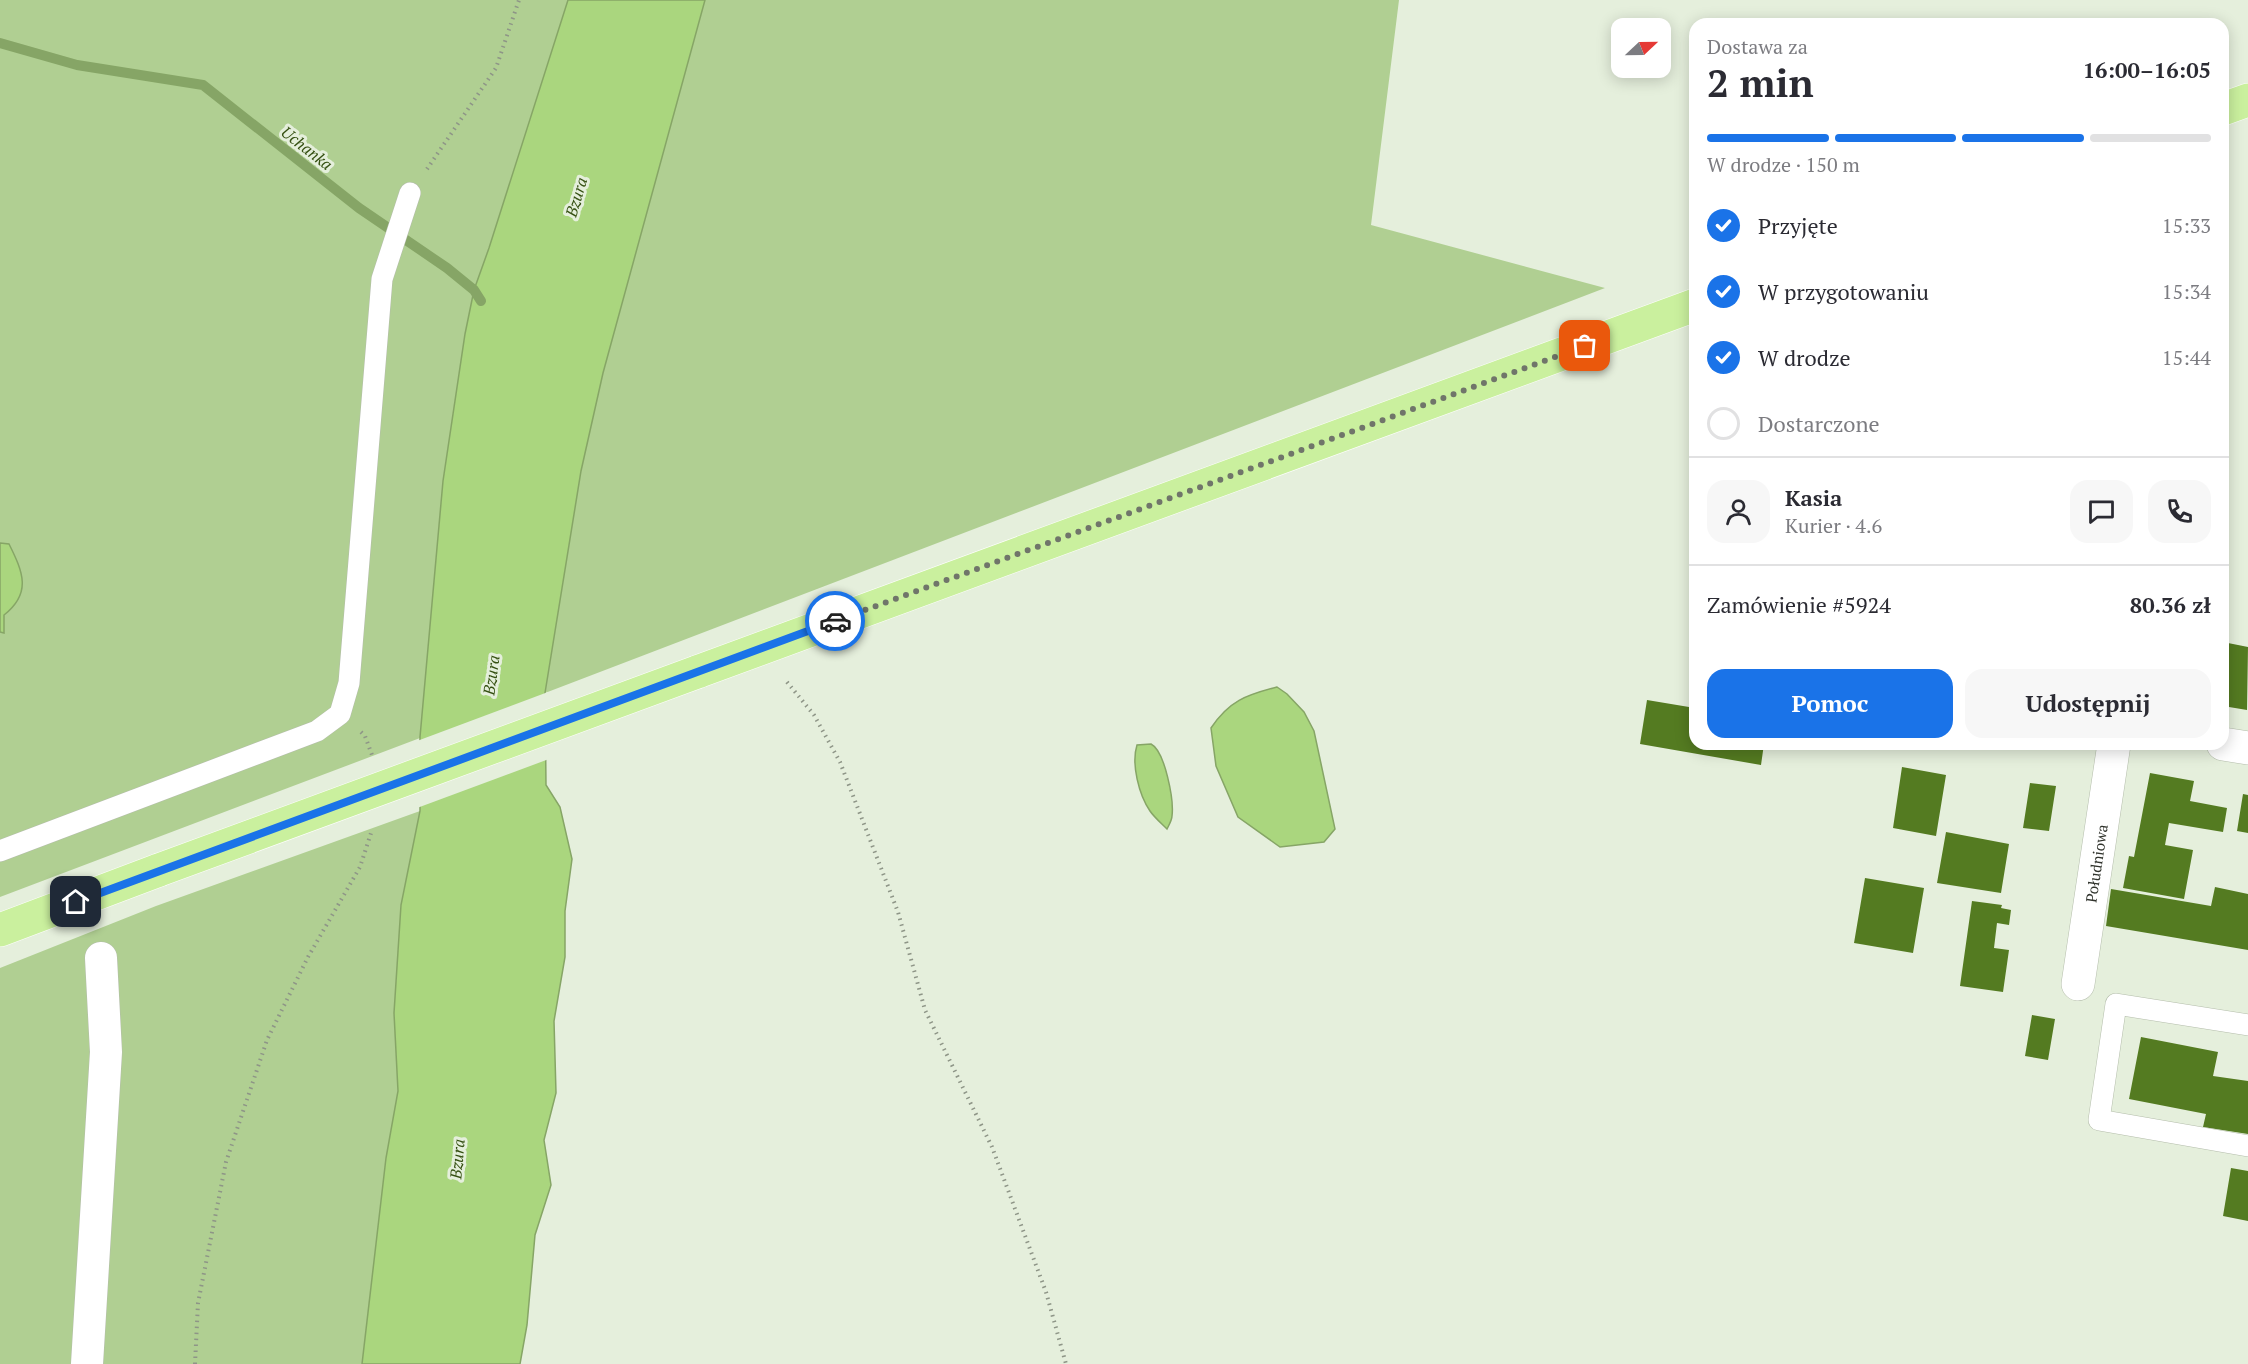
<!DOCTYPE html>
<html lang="pl">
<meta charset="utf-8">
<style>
:root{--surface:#fff;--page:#f7f7f7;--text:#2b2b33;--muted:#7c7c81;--line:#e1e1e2;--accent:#1a73e8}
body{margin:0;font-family:"PT Serif",serif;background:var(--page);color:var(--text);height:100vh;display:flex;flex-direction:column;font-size:22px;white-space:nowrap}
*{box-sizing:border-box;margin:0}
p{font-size:20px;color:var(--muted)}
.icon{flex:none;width:33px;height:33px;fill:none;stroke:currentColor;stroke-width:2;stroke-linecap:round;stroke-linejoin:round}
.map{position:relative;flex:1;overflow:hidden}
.drawer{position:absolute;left:1689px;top:18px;width:540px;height:732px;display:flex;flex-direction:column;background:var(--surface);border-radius:18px;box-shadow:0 3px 15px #0003}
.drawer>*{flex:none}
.needle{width:39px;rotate:68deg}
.fabs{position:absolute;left:1611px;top:18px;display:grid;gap:12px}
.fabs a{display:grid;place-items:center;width:60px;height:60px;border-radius:12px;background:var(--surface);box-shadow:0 3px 15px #0003;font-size:30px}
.pin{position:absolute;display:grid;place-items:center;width:51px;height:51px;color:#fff;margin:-26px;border-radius:12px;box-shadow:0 3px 9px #0006}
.courier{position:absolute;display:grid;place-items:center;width:60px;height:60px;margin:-30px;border:4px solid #1a73e8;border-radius:50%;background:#fff;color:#222;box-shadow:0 2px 8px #0007}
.overview em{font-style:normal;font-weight:600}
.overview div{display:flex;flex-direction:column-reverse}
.overview{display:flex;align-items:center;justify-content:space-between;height:102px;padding:0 18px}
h1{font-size:39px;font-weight:600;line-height:45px}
.bar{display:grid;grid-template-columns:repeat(4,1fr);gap:9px 6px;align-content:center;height:72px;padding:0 18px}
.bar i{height:8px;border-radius:4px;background:var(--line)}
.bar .active{background:var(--accent)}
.bar p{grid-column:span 4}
.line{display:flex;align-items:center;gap:15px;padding:0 18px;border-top:2px solid var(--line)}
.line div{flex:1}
.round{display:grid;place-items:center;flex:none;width:63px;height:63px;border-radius:18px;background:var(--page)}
ol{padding:0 18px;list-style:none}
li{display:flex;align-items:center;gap:18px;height:66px}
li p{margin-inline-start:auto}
li .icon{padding:6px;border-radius:50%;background:var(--accent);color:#fff;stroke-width:4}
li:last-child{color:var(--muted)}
li i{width:33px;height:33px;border:3px solid var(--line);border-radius:50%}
.primary-button{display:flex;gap:12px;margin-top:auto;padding:12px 18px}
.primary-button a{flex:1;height:69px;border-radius:18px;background:var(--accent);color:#fff;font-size:24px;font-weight:600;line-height:69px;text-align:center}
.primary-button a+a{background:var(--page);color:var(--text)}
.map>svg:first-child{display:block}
.green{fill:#b0cf92}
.water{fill:#aad67e;stroke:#86a566;stroke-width:1.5}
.pier{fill:#e5efdc}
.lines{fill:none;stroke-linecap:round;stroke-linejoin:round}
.stream{stroke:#86a566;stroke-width:10}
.building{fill:#547b21}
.service-casing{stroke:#b4bdab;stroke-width:22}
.pedestrian-casing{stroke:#b4bdab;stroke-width:33}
.minor-casing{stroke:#b4bdab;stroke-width:34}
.primary-casing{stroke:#fff;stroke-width:34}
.path{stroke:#8e9587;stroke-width:4;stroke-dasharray:1.5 4.5;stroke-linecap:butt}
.service{stroke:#fff;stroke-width:21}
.pedestrian{stroke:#fff;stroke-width:32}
.minor{stroke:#fff;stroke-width:33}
.primary{stroke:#caf09e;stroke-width:33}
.primary-bridge-casing{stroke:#fff;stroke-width:34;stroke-linecap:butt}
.primary-bridge{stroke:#caf09e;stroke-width:33}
.done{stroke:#70756a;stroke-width:6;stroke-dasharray:0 10.8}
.route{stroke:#1a73e8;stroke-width:8}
.labels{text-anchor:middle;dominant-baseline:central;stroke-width:6;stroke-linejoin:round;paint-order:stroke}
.street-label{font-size:15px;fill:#31342d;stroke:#e5efdc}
.water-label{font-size:16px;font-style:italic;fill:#355012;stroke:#e5efdc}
</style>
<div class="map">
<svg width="2248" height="1364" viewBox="0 0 2248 1364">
<rect width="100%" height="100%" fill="#e5efdc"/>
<path class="green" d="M0 0H568L489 248 474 290 465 334 443 481 420 738 0 897Z
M705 0H1399L1371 225 1605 288 545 693 581 471 603 373Z
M420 811 401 905 394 1013 398 1091 386 1158 362 1364H0V968L156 906Z"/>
<path class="water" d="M568 0H705L603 373 581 471 545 693 546 785 560 807 572 859 565 911V957L554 1021 556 1093 544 1140 551 1185 535 1235 527 1325 520 1364H362L386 1158 398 1091 394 1013 401 905 420 811V737L443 481 465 334 474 290 489 248Z
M0 543 9 544C23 572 32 593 4 615V633L0 632Z
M1277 687 1287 694 1304 712 1314 731 1335 829 1324 842 1280 847 1238 817 1216 766 1211 728C1229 701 1246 695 1277 687Z
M1151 744C1165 751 1174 800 1172 816 1172 820 1169 825 1167 829 1161 823 1154 817 1150 811 1139 795 1131 764 1137 745Z"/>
<path class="pier" d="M548 692 549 759 417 808V741Z"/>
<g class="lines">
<path class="stream" d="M0 43 77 65 203 85 359 208 447 268 474 290 481 301"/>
</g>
<path class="building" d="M2223 642 2248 647 2247 710 2223 706Z
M1647 700 1695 708V744H1764L1761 765 1640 744Z
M1902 767 1946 775 1936 836 1893 828Z
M2150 773 2194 781 2190 801 2227 808 2223 832 2169 823 2165 845 2193 850 2184 899 2123 888 2129 856 2134 857Z
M2030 783 2056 786 2049 831 2023 828Z
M2243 794 2248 795V833L2237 831Z
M1946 832 2009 844 2001 893 1937 883Z
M1865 878 1924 888 1913 953 1854 943Z
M2215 887 2248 894V950L2106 926 2111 889 2211 906Z
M1972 901 2002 905 2001 908 2011 910 2009 925 1997 923 1994 948 2009 950 2003 992 1960 986Z
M2032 1015 2055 1019 2048 1060 2025 1056Z
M2141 1037 2218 1052 2213 1076 2248 1081V1134L2203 1127 2206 1114 2129 1099Z
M2231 1168 2248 1171V1221L2223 1216Z"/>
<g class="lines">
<defs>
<path id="service" d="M0 851 317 731 340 714 349 683 382 279 410 193
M2248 1025 2116 1004 2099 1120 2248 1146"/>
<path id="pedestrian" d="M87 1364 106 1052 101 958"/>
<g id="minor">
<path d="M2223 744 2248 748"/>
<path id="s1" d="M2078 984 2114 744"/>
</g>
<path id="primary" d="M2223 109 2248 100
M697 672 1695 305
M0 930 159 870"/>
</defs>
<use href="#service" class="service-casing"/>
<use href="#pedestrian" class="pedestrian-casing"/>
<use href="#minor" class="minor-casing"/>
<use href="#primary" class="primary-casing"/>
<path class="path" d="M427 169 496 68 519 0
M787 682 814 715 840 762 898 912 925 1010 992 1147 1046 1292 1066 1364
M361 732 365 736 372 755
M195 1364 198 1303 226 1162 267 1040 308 957 360 867 372 830"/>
<use href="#service" class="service"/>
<use href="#pedestrian" class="pedestrian"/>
<use href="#minor" class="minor"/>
<use href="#primary" class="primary"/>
<defs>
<path id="primary-bridge" d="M159 870 697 672"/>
</defs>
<use href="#primary-bridge" class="primary-bridge-casing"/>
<use href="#primary-bridge" class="primary-bridge"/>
</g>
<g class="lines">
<path class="done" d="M835 621 1585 346"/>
<path class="route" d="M76 902 835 621"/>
</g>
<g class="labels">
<g class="street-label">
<text stroke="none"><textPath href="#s1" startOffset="122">Południowa</textPath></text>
</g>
<g class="water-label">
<text transform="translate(307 148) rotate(38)">Uchanka</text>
<text transform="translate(576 197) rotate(-73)">Bzura</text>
<text transform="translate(491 675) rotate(-82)">Bzura</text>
<text transform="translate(457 1159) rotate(-85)">Bzura</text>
</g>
</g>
</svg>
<div class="fabs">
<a><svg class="needle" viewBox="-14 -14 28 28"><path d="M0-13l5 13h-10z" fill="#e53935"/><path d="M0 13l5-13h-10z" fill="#7c7c81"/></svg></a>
</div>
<div class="pin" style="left:1585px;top:346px;background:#ea580c"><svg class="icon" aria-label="bag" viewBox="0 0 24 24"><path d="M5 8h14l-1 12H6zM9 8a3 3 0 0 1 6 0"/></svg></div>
<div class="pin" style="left:76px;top:902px;background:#1f2937"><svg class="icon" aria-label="home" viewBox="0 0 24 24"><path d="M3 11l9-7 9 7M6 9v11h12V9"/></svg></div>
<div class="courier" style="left:835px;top:621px"><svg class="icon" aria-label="car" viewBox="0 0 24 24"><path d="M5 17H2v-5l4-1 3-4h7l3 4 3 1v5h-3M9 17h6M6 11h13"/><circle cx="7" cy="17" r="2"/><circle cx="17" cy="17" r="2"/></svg></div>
<section class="drawer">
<div class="overview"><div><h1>2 min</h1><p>Dostawa za</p></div><em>16:00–16:05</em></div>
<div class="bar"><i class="active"></i><i class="active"></i><i class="active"></i><i></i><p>W drodze · 150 m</p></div>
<ol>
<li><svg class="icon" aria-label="check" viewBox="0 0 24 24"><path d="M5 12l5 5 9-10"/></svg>Przyjęte<p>15:33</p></li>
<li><svg class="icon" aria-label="check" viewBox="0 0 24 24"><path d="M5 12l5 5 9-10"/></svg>W przygotowaniu<p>15:34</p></li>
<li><svg class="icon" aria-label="check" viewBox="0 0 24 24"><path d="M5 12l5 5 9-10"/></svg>W drodze<p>15:44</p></li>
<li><i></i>Dostarczone</li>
</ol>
<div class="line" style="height:108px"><a class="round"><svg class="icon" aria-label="person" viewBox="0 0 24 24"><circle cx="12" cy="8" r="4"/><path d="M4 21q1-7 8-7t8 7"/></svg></a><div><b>Kasia</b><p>Kurier · 4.6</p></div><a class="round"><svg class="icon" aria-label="chat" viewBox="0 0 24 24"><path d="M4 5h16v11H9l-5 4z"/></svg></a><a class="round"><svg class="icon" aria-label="phone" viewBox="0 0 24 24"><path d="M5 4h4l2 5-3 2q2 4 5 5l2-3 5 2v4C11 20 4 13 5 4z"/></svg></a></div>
<div class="line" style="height:78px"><div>Zamówienie #5924</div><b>80.36 zł</b></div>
<div class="primary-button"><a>Pomoc</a><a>Udostępnij</a></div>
</section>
</div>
